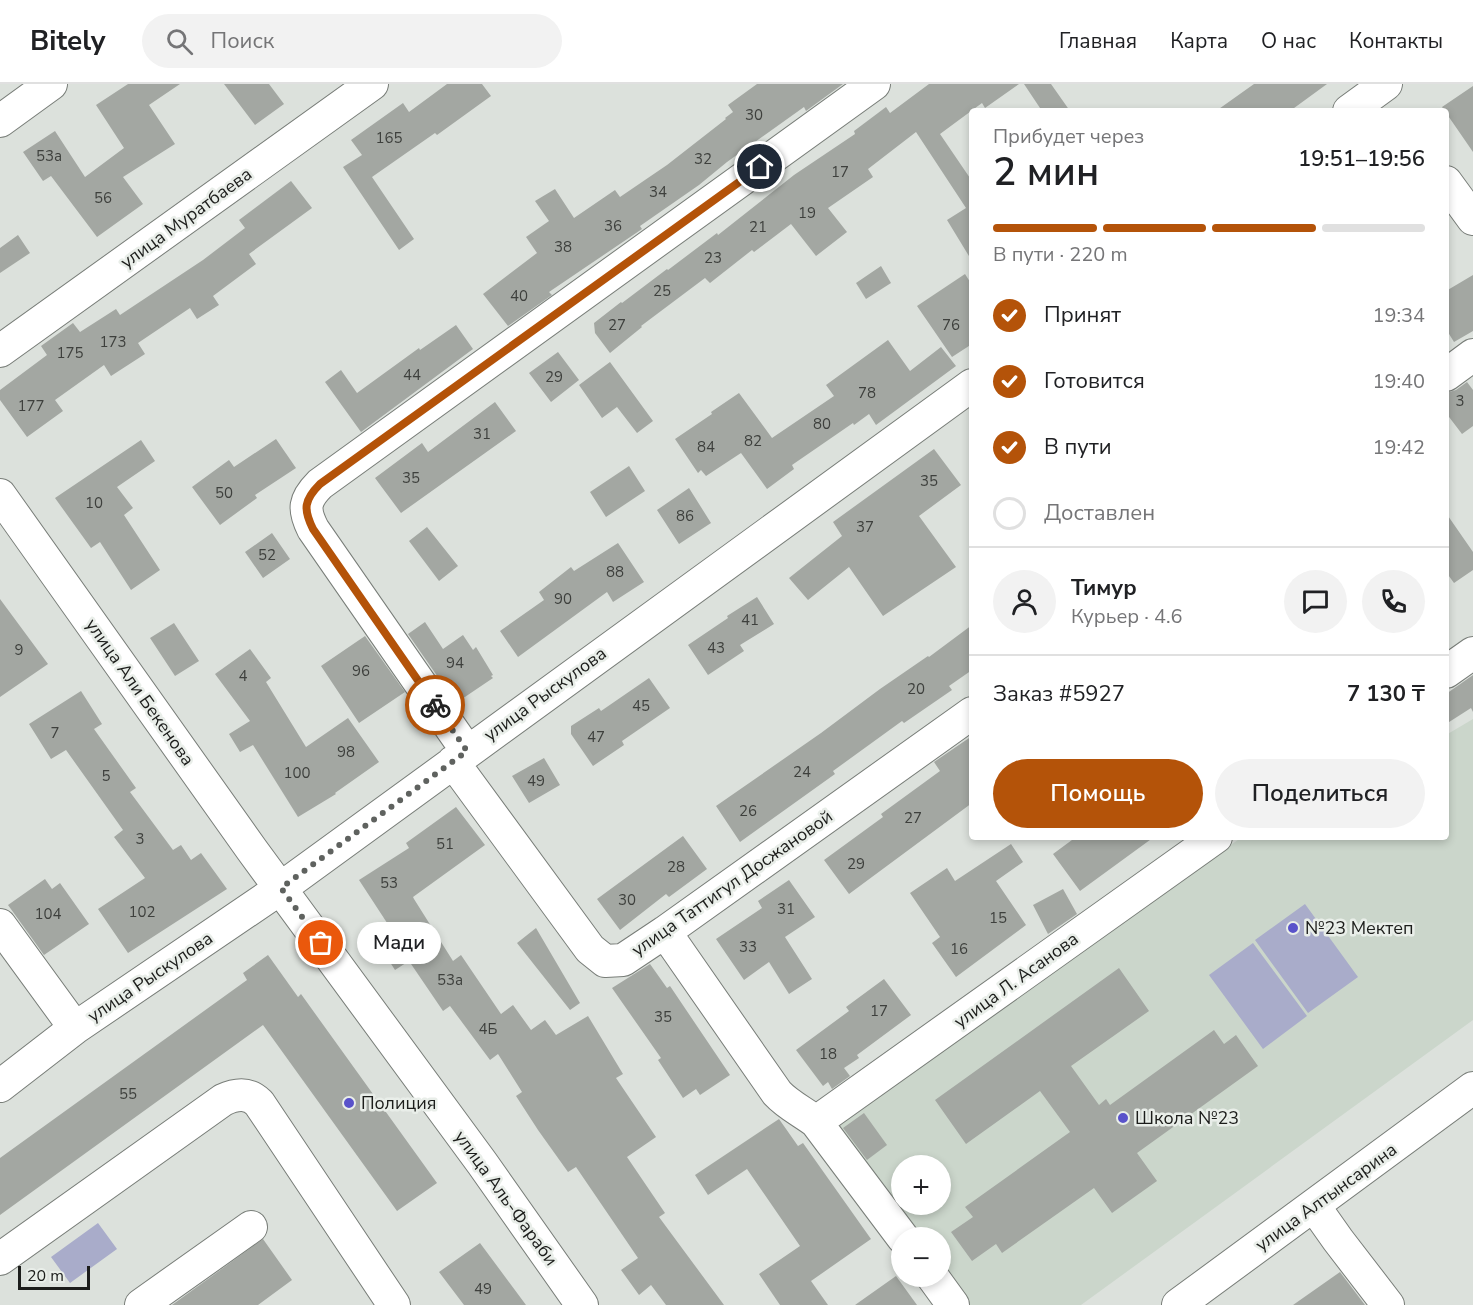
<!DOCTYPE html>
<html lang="ru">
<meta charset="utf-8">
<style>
:root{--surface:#fff;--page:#f2f2f2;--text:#202124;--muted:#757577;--line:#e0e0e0;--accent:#b45309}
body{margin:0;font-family:"Nunito Sans",sans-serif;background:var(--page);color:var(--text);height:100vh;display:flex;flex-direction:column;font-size:22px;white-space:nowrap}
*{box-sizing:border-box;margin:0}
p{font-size:20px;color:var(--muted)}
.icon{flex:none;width:33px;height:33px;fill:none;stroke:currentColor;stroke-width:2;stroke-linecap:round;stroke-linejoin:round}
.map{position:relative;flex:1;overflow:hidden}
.sheet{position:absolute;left:969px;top:24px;width:480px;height:732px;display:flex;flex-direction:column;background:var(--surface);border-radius:6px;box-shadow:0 3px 9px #0003}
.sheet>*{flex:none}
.buttons{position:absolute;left:891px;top:1071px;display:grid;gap:12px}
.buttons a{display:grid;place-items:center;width:60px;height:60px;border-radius:50%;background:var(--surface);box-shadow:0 3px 9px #0003;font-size:30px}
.scale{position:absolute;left:18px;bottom:15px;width:72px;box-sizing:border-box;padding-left:6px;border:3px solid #1c1d1b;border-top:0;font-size:16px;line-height:21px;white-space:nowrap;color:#1c1d1b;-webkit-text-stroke:4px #e9eee9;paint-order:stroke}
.pin{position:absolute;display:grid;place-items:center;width:51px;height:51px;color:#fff;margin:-26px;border:3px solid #fff;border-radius:50%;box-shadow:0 2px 6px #0007}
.courier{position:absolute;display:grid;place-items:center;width:60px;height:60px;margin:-30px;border:4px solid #b45309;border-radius:50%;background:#fff;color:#222;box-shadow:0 2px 8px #0007}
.bubble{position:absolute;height:42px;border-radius:21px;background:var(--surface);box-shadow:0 3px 9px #0003;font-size:20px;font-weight:600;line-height:42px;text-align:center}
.headline em{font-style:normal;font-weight:600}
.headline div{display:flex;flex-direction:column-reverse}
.headline{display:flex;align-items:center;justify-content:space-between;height:102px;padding:0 24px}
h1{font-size:39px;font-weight:600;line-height:45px}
.bar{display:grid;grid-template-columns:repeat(4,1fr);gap:9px 6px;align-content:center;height:72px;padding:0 24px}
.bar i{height:8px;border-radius:4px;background:var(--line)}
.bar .on{background:var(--accent)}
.bar p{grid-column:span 4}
.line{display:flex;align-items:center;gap:15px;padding:0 24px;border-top:2px solid var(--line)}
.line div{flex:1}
.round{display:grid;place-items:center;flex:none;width:63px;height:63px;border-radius:32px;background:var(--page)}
ol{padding:0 24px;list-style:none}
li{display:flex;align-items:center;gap:18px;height:66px}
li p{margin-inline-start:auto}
li .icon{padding:6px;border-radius:50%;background:var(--accent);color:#fff;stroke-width:4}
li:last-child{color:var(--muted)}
li i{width:33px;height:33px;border:3px solid var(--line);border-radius:50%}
.cta{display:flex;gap:12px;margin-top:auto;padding:12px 24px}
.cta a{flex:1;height:69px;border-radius:36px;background:var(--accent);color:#fff;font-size:24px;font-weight:600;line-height:69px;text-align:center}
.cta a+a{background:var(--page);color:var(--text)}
header{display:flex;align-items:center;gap:36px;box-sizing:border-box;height:84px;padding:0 30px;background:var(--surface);border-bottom:2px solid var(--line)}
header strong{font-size:28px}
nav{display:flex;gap:33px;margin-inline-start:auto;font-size:21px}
.search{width:420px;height:54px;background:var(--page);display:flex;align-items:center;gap:15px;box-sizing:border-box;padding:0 21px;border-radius:33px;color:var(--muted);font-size:22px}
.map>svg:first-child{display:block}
.built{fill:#cbd6cb;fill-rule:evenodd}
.green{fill:#a9acca}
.building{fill:#a3a7a2}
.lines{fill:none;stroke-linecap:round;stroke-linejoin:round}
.minor-casing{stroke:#787d78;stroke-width:34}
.minor{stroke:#fff;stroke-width:32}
.done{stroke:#5f625f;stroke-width:6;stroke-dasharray:0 10.8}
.route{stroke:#b45309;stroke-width:8}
.poi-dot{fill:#5952ca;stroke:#e9eee9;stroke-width:2}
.labels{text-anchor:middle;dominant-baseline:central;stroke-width:5;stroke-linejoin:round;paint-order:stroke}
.number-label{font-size:15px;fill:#3e403d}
.street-label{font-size:18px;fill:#1c1d1b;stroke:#e9eee9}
.poi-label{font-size:18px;fill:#1c1d1b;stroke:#e9eee9;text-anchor:start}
</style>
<header>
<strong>Bitely</strong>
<div class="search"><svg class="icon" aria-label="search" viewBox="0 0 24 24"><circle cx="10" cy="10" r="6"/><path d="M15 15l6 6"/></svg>Поиск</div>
<nav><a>Главная</a><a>Карта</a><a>О нас</a><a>Контакты</a></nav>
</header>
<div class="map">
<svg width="1473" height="1221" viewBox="0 0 1473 1221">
<rect width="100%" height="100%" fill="#dce1dc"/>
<path class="built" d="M1473 635V936L1081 1221H965L941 1186 940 1154 917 1153 837 1040 1242 753H1446V651ZM902 1082H940V1120H902Z"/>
<path class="green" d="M1305 820 1358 893 1308 929 1255 856Z
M1253 859 1307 932 1263 965 1209 891Z
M98 1139 117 1165 70 1199 51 1173Z"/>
<path class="building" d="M128 0H180L149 21 175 60 123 93 143 120 97 153 51 92 43 97 23 68 55 47 85 93 124 64 96 21Z
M224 0H269L284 20 255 41Z
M447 0H482L491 12 437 51 435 49 372 93 414 155 399 166 343 83 362 71 351 56 403 19 409 28Z
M757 0H843L806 27 804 23 727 78 699 101 640 142 642 145 549 208 552 211 508 242 483 210 537 169 526 153 549 137 535 117 555 105 574 134 615 106 620 113 667 81 726 35 725 34 733 28 728 21Z
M929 0H1019L985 24 982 19 940 50 972 97V177L947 136 966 124 916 48 868 85 873 93 828 124 847 148 816 172 791 140 754 168 752 166 710 199 705 194 641 242 642 243 610 269 595 249 594 239 621 218 622 219 667 185 668 186 717 149 718 151 794 91 855 50 854 47 886 23 890 29Z
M1024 0H1051L1070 27H1042Z
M1254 0H1327L1290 27H1216Z
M1473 2V68L1442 23Z
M291 97 312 124 249 170 256 180 213 212 219 221 197 235 190 224 138 259 145 270 111 292 104 281 55 316 63 327 27 353 0 316V306L47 271 41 262 73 239 80 248 116 225 120 231 203 176 245 144 239 136Z
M18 151 30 169 0 189V164Z
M881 182 891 199 866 215 856 199Z
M965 190 972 201V260L952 273 917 222Z
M1473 191V247L1454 258 1446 245V207Z
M456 241 473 265 361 348 325 298 341 286 357 309 419 264 420 266Z
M888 256 910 287 941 263 956 282 876 341 869 330 854 341 853 339 792 381 794 385 767 405 741 369 706 392 701 386 698 389 675 355 712 330 711 328 739 309 772 354 834 312 826 301Z
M558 268 579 296 551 318 529 289Z
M610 278 653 337 637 349 617 323 602 334 579 301Z
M1467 298 1473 306V342L1462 350 1446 329V309L1456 306Z
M495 318 516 347 401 429 375 394 422 359 428 368Z
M276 355 296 384 255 411 257 414 220 441 192 403 229 376 234 383Z
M141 356 155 377 117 403 133 424 124 431 160 486 131 506 100 458 91 464 55 414Z
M934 365 961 401 919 432 956 483 883 532 849 483 808 516 789 494 842 452 833 438Z
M629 382 645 407 606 433 590 408Z
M689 404 711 439 679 460 657 426Z
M1446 429 1473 468V486L1454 499 1446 488Z
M427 443 458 482 439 497 409 457Z
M272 449 290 475 263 494 245 468Z
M618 459 644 498 613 518 607 508 518 573 500 547 544 516 539 508 571 483 574 487Z
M757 513 774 540 740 561 744 567 708 591 688 561 728 534 727 532Z
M0 515 48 580 0 613Z
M425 538 443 565 463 551 473 566 476 563 493 591 491 592 493 594 456 619 408 550Z
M174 539 199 577 175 592 150 554Z
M972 541V586L949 602 952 606 904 639 902 637 833 687 835 690 740 758 716 722 821 649 880 605 928 572 929 573Z
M365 552 405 608 359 639 321 582Z
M250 565 271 594 266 598 306 663 348 634 379 678 335 709 336 710 298 733 253 661 240 668 229 650 250 637 215 590Z
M1473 591V628L1471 624 1446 640V610Z
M649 594 670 624 622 657 624 661 593 682 571 650V642L599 624 601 627Z
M81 607 102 640 94 645 136 704 130 708 173 766 181 761 191 776 201 769 227 805 128 869 98 825 145 794 114 753 123 746 66 666 51 675 29 640Z
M972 652V719L849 810 824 776 883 733 881 730 940 687 934 678Z
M544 674 560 701 529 719 512 692Z
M456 723 485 761 413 813 414 815 453 877 461 871 501 930 513 921 531 946 545 936 556 951 588 932 623 990 616 994 656 1053 627 1073 665 1129 659 1133 724 1221H666L651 1201 639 1211 621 1186 638 1174 576 1083 568 1088 538 1046 516 1012 522 1008 498 970 490 976 450 922 443 927 409 877 395 886 377 858 393 848 359 796 409 764 406 759Z
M683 752 707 785 669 813 666 810 620 846 597 815Z
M1076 753H1154L1080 807 1053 770Z
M1011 760 1023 778 996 797 1026 841 956 893 932 859 940 853 910 809 947 784 955 797Z
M45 795 52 805 60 799 89 840 44 871 8 821Z
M789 796 815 833 785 853 812 895 789 910 769 878 744 896 716 855 762 824 758 817Z
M1063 805 1077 830 1048 850 1033 821Z
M536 844 580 919 570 926 517 859Z
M268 871 298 913 301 910 437 1099 397 1127 263 941 0 1131V1074L247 896 243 889Z
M650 880 667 904 670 902 730 991 700 1011 696 1005 683 1014 658 976 661 974 612 904Z
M1119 884 1149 927 1071 982 1099 1021 1106 1015 1110 1021 1214 946 1224 960 1236 951 1258 982 1137 1069 1157 1097 1112 1129 1094 1104 1002 1169 996 1160 972 1177 951 1148 973 1133 965 1123 1070 1048 1040 1007 966 1060 935 1016Z
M884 895 911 931 857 971 859 974 844 984 850 992 832 1005 828 998 823 1002 796 966 849 927 846 923Z
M864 1029 887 1061 867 1076 843 1044Z
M779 1035 798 1062 803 1059 871 1155 811 1197 828 1221H780L759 1190 800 1162 747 1085 708 1111 695 1091Z
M263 1155 292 1196 258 1221H172Z
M480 1159 526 1221H464L439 1188Z
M1340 1188 1365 1221H1293Z
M896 1192 917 1221H855Z"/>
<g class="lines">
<defs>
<path id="minor" d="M1349 27 1386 0
M0 37 51 0
M1446 98 1473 135
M0 267 372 0
M1446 291 1473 271
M0 411 252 766 482 1079 582 1221
M1446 588 1473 569
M467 667 313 445C303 425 304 416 320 400L874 0
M453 678 590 865 605 877 623 876 665 848 972 629
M0 841 75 944
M665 848 777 1009C788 1021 803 1028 816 1038L903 1154
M0 1002 75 944 281 804 972 301
M816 1038 1216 753
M1314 1122 1338 1156 1388 1221
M0 1175 223 1016C236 1010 248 1008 259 1019L394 1221
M932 1192 953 1221
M141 1221 251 1143
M1178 1221 1473 1004"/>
</defs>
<use href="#minor" class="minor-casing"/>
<use href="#minor" class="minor"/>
</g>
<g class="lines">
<path class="done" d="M321 859 281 804 467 667 435 621"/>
<path class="route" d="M435 621 313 445C303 425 304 416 320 400L760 83"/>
</g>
<g class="poi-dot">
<circle cx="1293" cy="844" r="6"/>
<circle cx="349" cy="1019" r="6"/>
<circle cx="1123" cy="1034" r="6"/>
</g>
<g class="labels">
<g class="number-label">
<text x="754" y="31">30</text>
<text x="389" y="54">165</text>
<text x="49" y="72">53а</text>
<text x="703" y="75">32</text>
<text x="840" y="88">17</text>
<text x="658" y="108">34</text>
<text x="103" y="114">56</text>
<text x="807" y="129">19</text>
<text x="613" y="142">36</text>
<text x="758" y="143">21</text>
<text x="563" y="163">38</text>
<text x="713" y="174">23</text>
<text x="662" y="207">25</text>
<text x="519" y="212">40</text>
<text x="617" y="241">27</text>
<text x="951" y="241">76</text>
<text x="113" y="258">173</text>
<text x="70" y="269">175</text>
<text x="412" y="291">44</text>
<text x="554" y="293">29</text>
<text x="867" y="309">78</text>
<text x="1460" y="317">3</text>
<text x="31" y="322">177</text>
<text x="822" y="340">80</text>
<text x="482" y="350">31</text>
<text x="753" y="357">82</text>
<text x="706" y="363">84</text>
<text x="411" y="394">35</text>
<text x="929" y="397">35</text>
<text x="224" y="409">50</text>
<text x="94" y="419">10</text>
<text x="685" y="432">86</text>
<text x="865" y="443">37</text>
<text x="267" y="471">52</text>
<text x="615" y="488">88</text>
<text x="563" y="515">90</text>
<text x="750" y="536">41</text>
<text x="716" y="564">43</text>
<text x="19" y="566">9</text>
<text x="455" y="579">94</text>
<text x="361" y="587">96</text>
<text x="243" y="592">4</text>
<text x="916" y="605">20</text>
<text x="641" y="622">45</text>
<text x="55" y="649">7</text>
<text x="596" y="653">47</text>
<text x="346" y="668">98</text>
<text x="802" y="688">24</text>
<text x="297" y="689">100</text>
<text x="106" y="692">5</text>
<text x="536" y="697">49</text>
<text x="748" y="727">26</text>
<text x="913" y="734">27</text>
<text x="140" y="755">3</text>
<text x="445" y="760">51</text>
<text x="856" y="780">29</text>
<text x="676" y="783">28</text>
<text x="389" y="799">53</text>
<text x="627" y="816">30</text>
<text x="786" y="825">31</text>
<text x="142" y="828">102</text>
<text x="48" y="830">104</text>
<text x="998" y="834">15</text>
<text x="748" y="863">33</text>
<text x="959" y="865">16</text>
<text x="450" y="896">53а</text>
<text x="879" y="927">17</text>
<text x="663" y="933">35</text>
<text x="488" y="945">4Б</text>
<text x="828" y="970">18</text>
<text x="128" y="1010">55</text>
<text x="483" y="1205">49</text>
</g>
<g class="street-label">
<text transform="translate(186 134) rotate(-36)">улица Муратбаева</text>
<text transform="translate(140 608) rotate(55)">улица Али Бекенова</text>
<text transform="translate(545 610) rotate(-36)">улица Рыскулова</text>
<text transform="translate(732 799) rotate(-35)">улица Таттигул Досжановой</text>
<text transform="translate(150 893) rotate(-34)">улица Рыскулова</text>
<text transform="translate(1016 896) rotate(-36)">улица Л. Асанова</text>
<text transform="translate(1326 1113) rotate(-36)">улица Алтынсарина</text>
<text transform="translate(506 1114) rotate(54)">улица Аль-Фараби</text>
</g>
<g class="poi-label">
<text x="1305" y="844">№23 Мектеп</text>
<text x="361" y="1019">Полиция</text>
<text x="1135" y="1034">Школа №23</text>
</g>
</g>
</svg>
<div class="buttons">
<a>+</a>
<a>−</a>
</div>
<div class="scale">20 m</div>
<div class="pin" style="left:321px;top:859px;background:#ea580c"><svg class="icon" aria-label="bag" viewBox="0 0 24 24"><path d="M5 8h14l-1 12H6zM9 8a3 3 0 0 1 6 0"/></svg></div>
<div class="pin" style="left:760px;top:83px;background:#1f2937"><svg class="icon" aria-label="home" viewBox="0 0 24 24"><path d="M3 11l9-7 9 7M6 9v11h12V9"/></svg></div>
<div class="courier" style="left:435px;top:621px"><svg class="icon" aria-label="bike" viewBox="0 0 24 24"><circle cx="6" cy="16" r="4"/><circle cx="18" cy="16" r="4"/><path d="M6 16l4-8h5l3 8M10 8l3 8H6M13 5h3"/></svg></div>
<div class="bubble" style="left:357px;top:838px;width:84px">Мади</div>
<section class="sheet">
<div class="headline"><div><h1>2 мин</h1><p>Прибудет через</p></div><em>19:51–19:56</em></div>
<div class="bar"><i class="on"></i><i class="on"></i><i class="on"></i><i></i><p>В пути · 220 m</p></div>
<ol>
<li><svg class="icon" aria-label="check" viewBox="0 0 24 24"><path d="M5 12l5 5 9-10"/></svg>Принят<p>19:34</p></li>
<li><svg class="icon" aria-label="check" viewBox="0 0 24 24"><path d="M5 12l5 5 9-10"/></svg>Готовится<p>19:40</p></li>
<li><svg class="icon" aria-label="check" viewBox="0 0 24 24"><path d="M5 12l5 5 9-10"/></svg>В пути<p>19:42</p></li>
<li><i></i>Доставлен</li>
</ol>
<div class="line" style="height:108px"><a class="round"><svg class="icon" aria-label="person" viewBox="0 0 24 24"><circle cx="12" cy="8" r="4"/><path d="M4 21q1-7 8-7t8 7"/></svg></a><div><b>Тимур</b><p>Курьер · 4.6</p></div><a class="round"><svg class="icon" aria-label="chat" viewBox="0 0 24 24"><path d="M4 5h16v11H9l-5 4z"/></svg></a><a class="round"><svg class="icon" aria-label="phone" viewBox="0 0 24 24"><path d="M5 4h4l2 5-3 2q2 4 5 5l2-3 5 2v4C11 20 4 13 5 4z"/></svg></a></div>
<div class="line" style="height:78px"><div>Заказ #5927</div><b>7 130 ₸</b></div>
<div class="cta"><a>Помощь</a><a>Поделиться</a></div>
</section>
</div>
